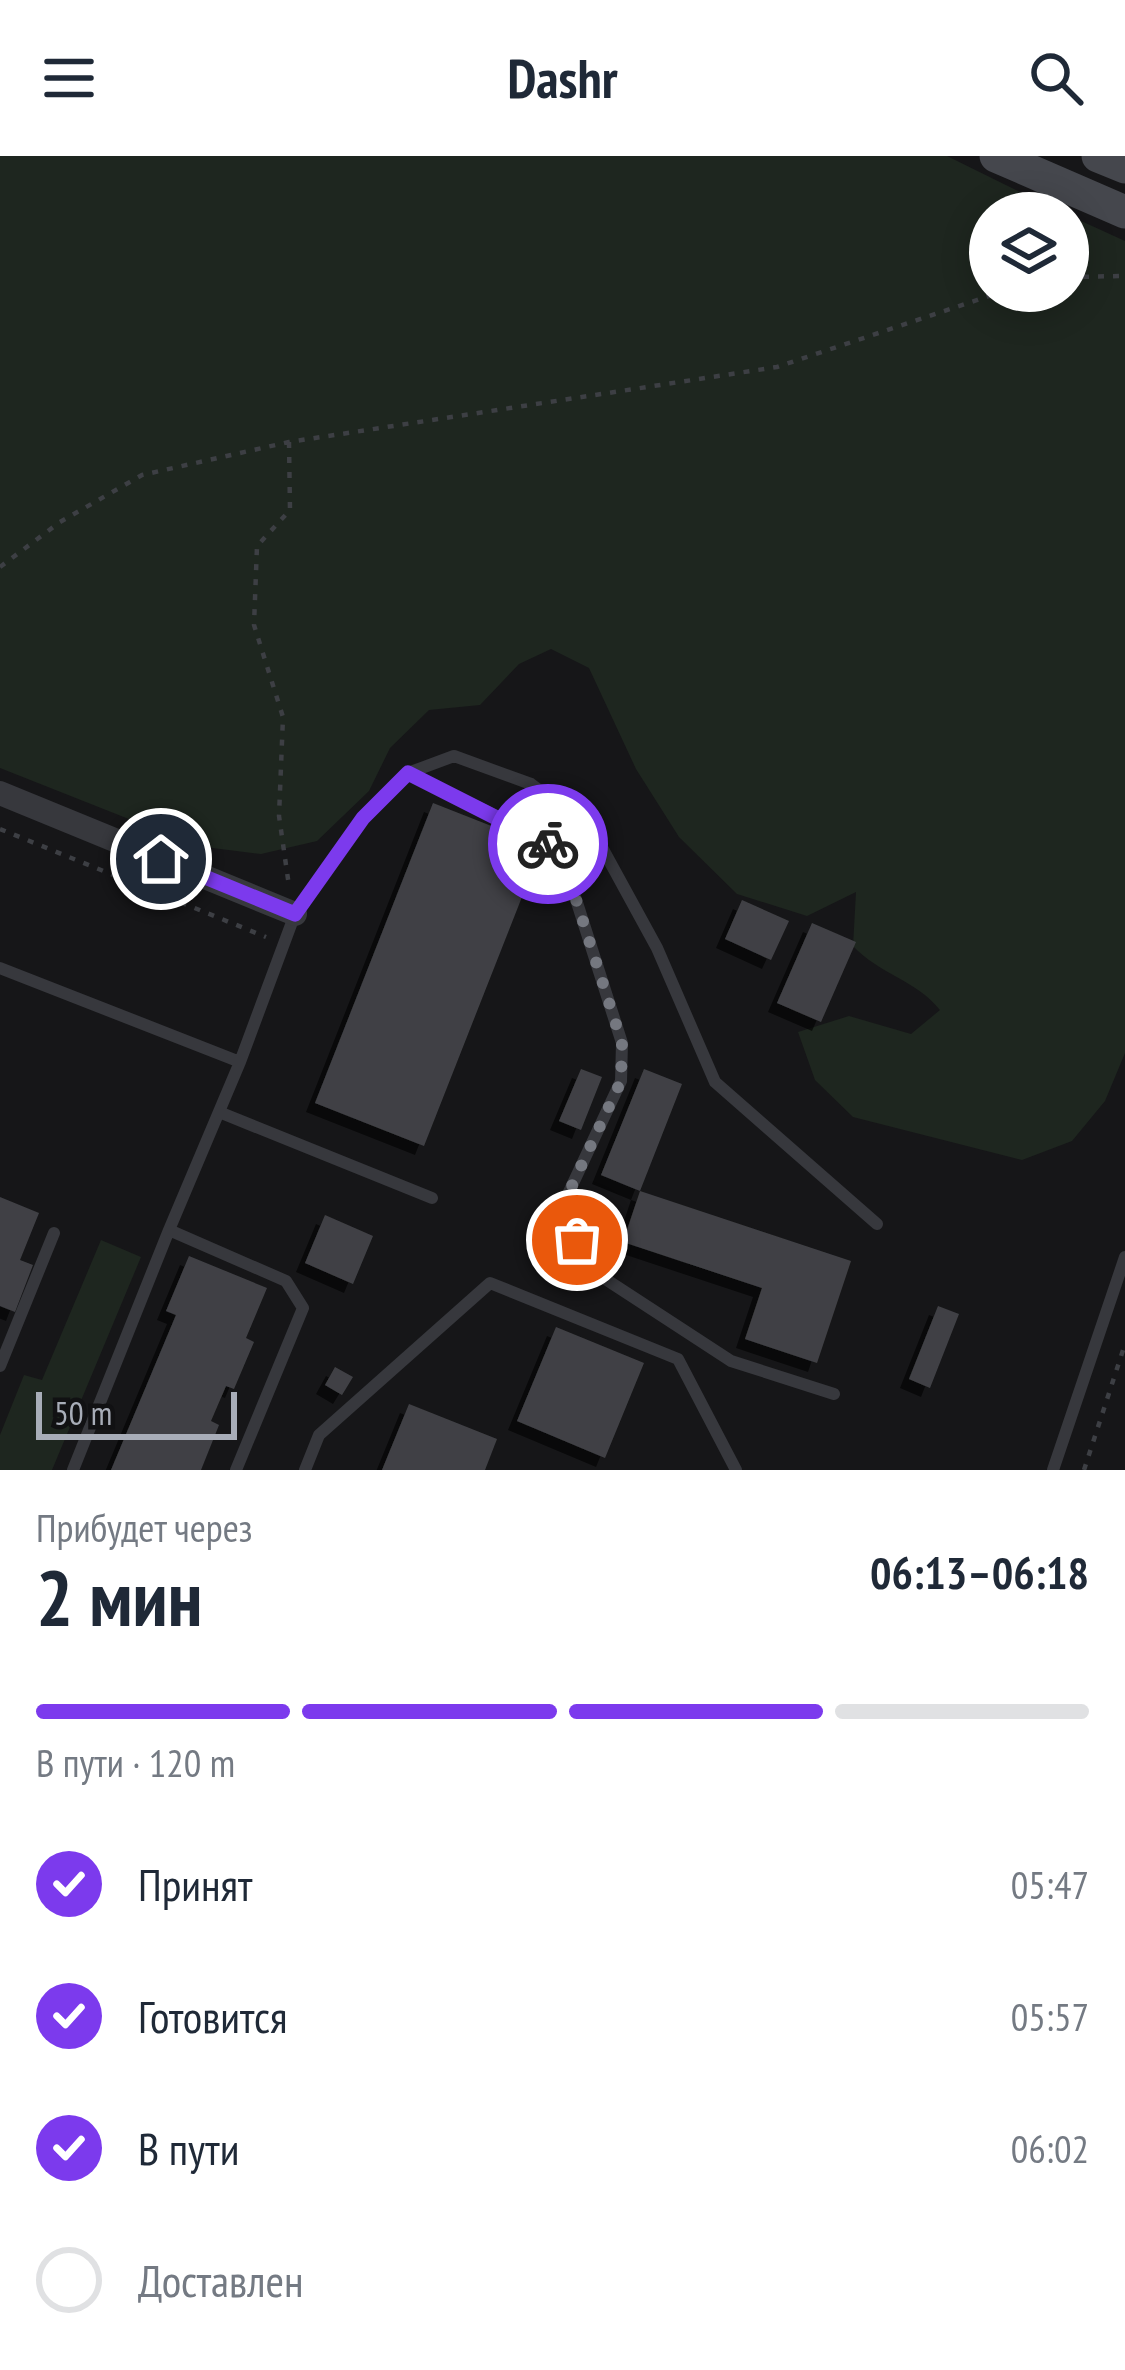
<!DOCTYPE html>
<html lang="ru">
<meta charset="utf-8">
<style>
:root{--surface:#fff;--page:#f6f6f7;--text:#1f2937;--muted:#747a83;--line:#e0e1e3;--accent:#7c3aed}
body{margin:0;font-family:"PT Sans Narrow",sans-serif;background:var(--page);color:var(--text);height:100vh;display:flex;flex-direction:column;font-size:45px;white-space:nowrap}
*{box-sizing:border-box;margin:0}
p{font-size:39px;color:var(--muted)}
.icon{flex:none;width:66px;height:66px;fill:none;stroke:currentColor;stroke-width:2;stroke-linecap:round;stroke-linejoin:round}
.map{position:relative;height:1314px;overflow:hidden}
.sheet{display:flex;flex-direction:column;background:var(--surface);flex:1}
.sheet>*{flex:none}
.tools{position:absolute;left:969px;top:36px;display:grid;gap:24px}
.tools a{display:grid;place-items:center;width:120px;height:120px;border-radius:50%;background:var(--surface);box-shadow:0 6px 30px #0003;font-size:60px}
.scale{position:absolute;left:36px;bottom:30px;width:201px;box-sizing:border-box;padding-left:12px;border:6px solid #a8adb8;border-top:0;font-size:33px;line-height:42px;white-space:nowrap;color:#a8adb8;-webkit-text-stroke:9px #111113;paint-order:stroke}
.pin{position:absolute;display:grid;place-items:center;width:102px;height:102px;color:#fff;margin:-51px;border:6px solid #fff;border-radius:50%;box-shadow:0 3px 12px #0007}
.courier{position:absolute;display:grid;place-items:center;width:120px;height:120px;margin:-60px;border:9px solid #7c3aed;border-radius:50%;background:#fff;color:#222;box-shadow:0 3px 15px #0007}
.head em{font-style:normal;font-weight:700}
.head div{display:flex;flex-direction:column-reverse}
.head{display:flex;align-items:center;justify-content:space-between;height:204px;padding:0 36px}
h1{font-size:78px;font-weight:700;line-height:90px}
.bar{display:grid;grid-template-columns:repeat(4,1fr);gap:18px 12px;align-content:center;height:144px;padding:0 36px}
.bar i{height:15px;border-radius:9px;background:var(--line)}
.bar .current{background:var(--accent)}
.bar p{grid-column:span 4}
ol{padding:0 36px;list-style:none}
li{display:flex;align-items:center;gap:36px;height:132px}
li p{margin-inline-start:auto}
li .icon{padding:12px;border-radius:50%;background:var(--accent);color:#fff;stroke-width:4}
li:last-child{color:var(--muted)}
li i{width:66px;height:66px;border:6px solid var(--line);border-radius:50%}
header{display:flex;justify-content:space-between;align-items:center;height:156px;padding:0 36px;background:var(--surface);font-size:54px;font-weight:700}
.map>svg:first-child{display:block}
.green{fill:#1e261f}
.building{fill:#404145;filter:url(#shadow)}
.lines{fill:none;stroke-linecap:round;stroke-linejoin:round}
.path{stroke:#3d3f44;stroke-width:4.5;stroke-dasharray:6 9;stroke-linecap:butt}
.lane{stroke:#37383d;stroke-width:12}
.street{stroke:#37383d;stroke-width:24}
.secondary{stroke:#45474d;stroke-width:33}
.done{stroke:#757880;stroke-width:12;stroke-dasharray:0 21.6}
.route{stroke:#7c3aed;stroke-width:15}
</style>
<header><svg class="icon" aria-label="menu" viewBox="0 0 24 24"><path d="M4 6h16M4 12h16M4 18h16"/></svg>Dashr<svg class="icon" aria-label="search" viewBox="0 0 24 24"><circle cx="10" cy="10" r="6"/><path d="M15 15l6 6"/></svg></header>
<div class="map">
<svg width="1125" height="1314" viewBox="0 0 1125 1314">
<defs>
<filter id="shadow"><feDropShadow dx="-9" dy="9" stdDeviation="0" flood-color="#0009"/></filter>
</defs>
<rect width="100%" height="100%" fill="#161618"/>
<path class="green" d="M0 0H947L1063 57H990V135H1068V59L1125 85V897L1105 945 1072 985 1022 1004 853 961 815 924 798 876 849 860 911 878 940 854C916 824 879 818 853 790L856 736 807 760 737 738 679 681 636 613 589 512 551 493 519 508 480 549 429 554 390 592 369 635 317 685 261 698 197 690 0 612Z
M101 1084 141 1101 52 1314H0V1279L24 1219 42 1224Z"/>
<path class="building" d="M433 647 542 690 424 990 315 947Z
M742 744 789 765 771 804 725 783Z
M812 767 856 786 821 866 777 847Z
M581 913 602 921 581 974 559 965Z
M644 913 682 928 640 1035 851 1105 817 1207 745 1183 762 1132 623 1086 640 1035 601 1019Z
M0 1041 39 1057 20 1104 33 1109 15 1156 0 1150Z
M325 1059 373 1080 353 1128 305 1107Z
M189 1100 267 1132 246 1182 254 1186 234 1233 226 1230 211 1265 219 1269 201 1314H111L176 1159 166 1155Z
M938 1150 959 1158 930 1232 909 1223Z
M556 1171 644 1207 605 1302 517 1265Z
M335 1211 353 1221 342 1239 325 1229Z
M409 1248 497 1283 485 1314H382Z"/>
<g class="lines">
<path class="path" d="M1068 121 1125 120
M289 286 290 354 257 390 254 469 283 561 279 660 289 730
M0 411 60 366 142 319 289 286 777 211 1004 135
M0 673 266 781
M1084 1314 1125 1188"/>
<path class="lane" d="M408 617 543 683 564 706 622 887 621 925 561 1053 593 1115 731 1205 834 1238
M0 812 240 906 169 1074 286 1125 303 1152 236 1314
M240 906 295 758 363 662 408 617 454 600 531 628 593 675 657 792 715 926 877 1068
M219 956 432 1042
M0 1210 54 1077
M73 1314 169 1074
M305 1314 319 1279 490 1127 678 1203 736 1314
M1053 1314 1125 1101"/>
<path class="street" d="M0 637 295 758"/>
<path class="secondary" d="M996 0 1125 56
M1098 0 1125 11"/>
</g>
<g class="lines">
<path class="done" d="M548 688 564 706 622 887 621 925 561 1053 577 1084"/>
<path class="route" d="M161 703 295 758 363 662 408 617 548 688"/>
</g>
</svg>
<div class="tools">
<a><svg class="icon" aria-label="layers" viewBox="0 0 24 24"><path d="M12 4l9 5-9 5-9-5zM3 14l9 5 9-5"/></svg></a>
</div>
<div class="scale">50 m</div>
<div class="pin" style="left:577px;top:1084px;background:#ea580c"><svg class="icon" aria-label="bag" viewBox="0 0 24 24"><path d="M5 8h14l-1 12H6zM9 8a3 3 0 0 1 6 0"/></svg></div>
<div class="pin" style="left:161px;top:703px;background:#1f2937"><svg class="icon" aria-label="home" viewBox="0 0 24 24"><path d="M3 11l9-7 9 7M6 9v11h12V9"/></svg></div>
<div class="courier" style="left:548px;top:688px"><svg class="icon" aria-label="bike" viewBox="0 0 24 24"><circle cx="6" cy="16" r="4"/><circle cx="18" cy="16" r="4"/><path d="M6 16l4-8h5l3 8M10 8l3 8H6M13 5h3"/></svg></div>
</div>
<section class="sheet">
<div class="head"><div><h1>2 мин</h1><p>Прибудет через</p></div><em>06:13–06:18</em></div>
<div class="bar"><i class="current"></i><i class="current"></i><i class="current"></i><i></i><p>В пути · 120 m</p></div>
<ol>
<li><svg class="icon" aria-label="check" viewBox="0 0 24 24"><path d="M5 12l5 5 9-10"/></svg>Принят<p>05:47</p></li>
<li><svg class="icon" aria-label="check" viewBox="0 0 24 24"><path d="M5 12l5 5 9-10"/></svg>Готовится<p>05:57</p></li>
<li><svg class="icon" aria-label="check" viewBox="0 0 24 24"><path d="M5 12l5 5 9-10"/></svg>В пути<p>06:02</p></li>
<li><i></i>Доставлен</li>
</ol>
</section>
